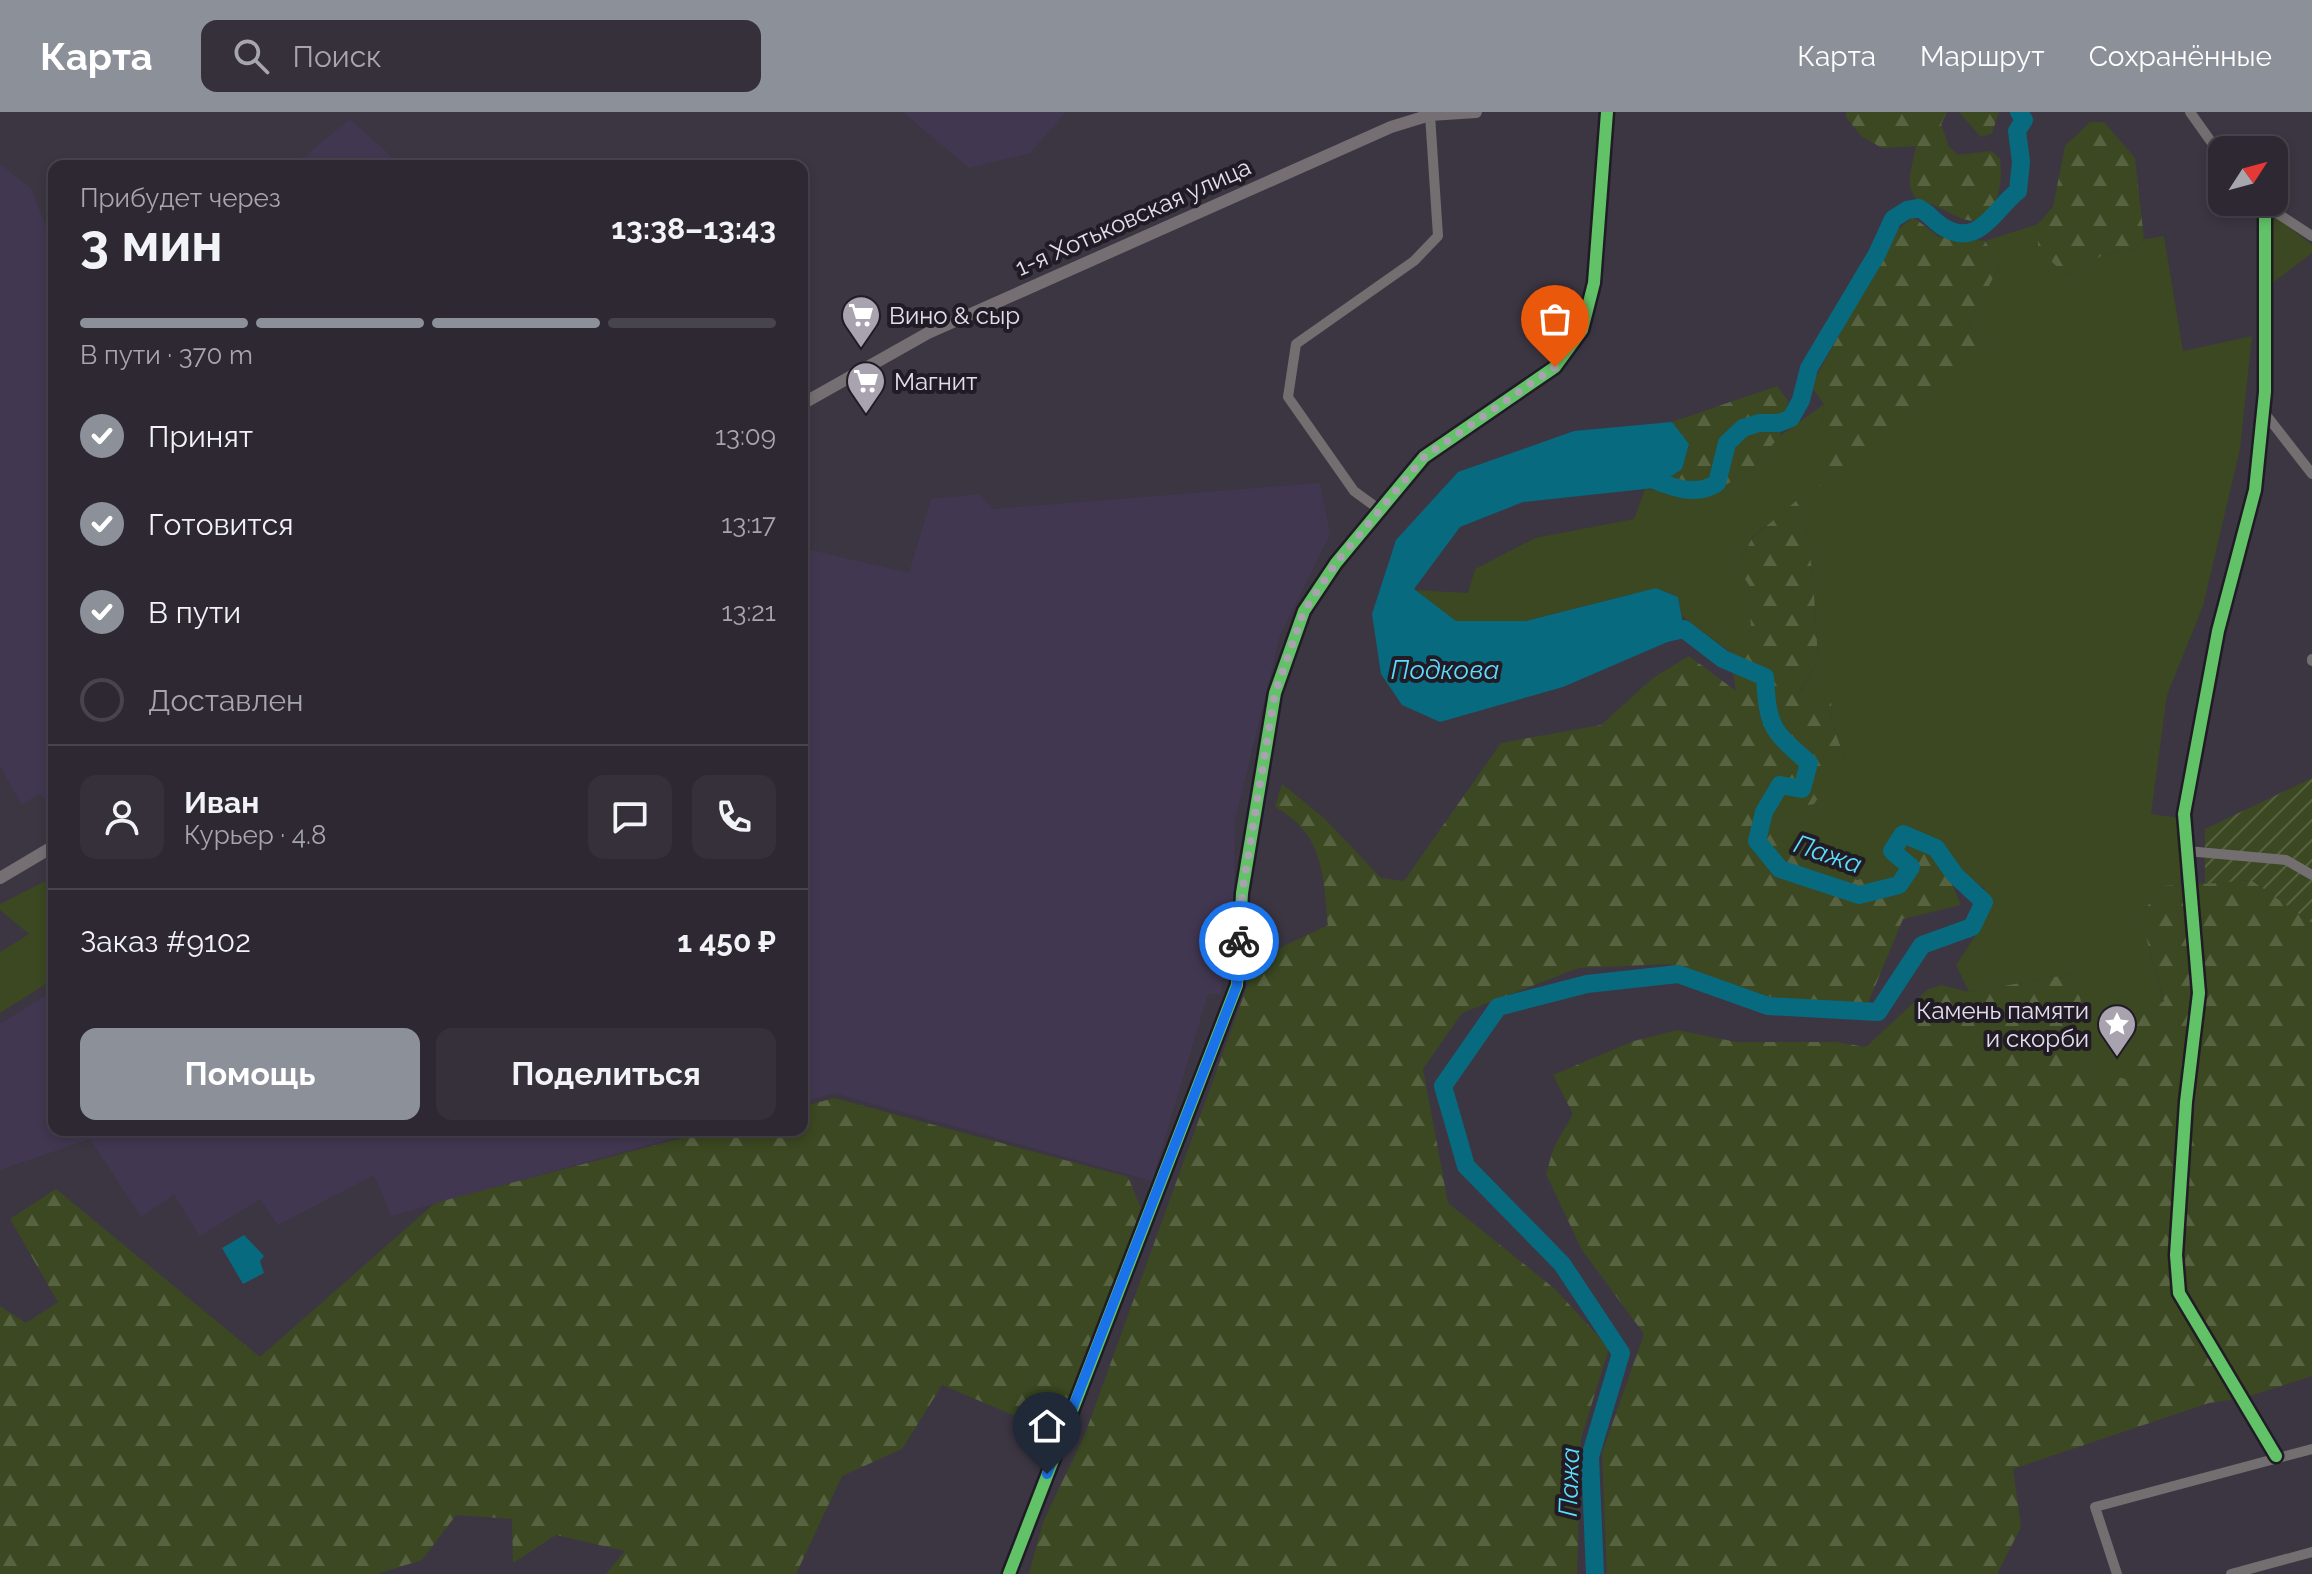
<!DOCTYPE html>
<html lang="ru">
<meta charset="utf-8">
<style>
:root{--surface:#2d2832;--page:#35303a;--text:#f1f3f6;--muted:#a7a6ac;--line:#48444d;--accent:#8c9099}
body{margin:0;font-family:Raleway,sans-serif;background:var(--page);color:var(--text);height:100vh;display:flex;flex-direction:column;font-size:30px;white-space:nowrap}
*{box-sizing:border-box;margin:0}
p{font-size:26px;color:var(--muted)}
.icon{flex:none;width:44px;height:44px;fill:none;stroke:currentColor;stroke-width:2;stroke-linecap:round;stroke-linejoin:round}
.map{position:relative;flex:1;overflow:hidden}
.drawer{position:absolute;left:48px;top:48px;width:760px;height:976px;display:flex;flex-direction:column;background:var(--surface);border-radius:16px;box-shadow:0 4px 12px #0003,0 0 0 2px var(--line)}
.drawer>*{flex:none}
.needle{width:52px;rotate:54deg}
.buttons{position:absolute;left:2208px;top:24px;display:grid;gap:16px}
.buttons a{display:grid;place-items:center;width:80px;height:80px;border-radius:16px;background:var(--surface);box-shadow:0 4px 12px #0003,0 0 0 2px var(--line);font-size:40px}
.pin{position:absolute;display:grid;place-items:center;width:68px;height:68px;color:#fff;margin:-82px -34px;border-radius:50% 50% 50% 0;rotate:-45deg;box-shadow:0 0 8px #0007}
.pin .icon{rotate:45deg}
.courier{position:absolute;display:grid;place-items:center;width:80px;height:80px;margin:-40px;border:6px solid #1a73e8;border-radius:50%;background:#fff;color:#222;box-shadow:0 2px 10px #0007}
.summary em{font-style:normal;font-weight:700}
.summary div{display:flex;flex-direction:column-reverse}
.summary{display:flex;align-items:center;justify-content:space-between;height:136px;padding:0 32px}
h1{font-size:52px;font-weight:700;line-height:60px}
.bar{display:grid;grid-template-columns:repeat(4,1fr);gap:12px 8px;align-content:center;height:96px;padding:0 32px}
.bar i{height:10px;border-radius:6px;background:var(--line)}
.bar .active{background:var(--accent)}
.bar p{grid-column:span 4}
.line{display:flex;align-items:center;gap:20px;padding:0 32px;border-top:2px solid var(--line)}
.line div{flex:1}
.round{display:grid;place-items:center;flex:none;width:84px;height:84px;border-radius:16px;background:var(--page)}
ol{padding:0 32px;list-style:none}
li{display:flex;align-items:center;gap:24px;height:88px}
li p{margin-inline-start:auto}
li .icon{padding:8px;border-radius:50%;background:var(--accent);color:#fff;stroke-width:4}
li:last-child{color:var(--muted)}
li i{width:44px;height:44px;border:4px solid var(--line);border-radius:50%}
.cta{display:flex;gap:16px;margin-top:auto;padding:16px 32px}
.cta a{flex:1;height:92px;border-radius:16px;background:var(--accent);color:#fff;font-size:32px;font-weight:700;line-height:92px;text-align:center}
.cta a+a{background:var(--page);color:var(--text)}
header{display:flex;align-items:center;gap:48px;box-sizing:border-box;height:112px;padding:0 40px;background:var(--accent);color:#fff}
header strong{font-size:38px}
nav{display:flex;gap:44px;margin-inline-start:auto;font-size:28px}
.search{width:560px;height:72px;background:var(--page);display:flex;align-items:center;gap:20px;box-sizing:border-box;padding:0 28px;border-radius:16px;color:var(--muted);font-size:30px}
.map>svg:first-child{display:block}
.built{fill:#423751}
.grass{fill:#3b4821}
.forest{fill:url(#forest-firs)}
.garden{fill:url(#garden-furrows)}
.water{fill:#076a7f}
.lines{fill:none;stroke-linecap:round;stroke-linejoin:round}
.river{stroke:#076a7f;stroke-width:18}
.minor{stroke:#736e6f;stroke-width:10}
.major{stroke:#756e72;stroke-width:12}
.cycleway-casing{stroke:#201b25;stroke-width:17}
.cycleway{stroke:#61c268;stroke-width:12}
.done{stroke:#a9a3b0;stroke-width:8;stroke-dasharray:0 14.4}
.route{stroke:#1a73e8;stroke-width:10}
.labels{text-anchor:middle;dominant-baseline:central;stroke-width:8;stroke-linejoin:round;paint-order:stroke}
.street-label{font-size:24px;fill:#e4deec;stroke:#201b25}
.poi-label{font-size:24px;fill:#e4deec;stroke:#201b25;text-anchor:start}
.water-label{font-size:26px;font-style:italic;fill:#5edcfe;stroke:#201b25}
</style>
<header>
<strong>Карта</strong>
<div class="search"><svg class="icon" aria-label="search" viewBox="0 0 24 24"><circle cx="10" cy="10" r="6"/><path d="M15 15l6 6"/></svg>Поиск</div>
<nav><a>Карта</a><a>Маршрут</a><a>Сохранённые</a></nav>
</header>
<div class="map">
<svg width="2312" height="1462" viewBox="0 0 2312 1462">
<defs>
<pattern id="forest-firs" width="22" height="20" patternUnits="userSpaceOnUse" patternTransform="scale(2)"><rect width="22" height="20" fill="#3b4821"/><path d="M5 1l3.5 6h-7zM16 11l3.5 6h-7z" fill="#576241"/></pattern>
<pattern id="garden-furrows" width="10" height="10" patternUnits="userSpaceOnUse" patternTransform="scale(2)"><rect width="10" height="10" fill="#3b4821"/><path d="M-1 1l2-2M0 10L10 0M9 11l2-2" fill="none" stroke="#576241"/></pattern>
</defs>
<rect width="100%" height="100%" fill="#3c3642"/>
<path class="built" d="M903 0H1066L1030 41 969 56Z
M350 7 402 54H306L300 48Z
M0 52 31 76 47 118 54 123V306L49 311 54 320V701L40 681 22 693 0 654Z
M1320 371 1330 422 1280 523 1235 708 1234 799 1221 882H1208L1152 1069 834 981 802 990V436L909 461 931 387 979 382 993 397Z
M54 878V1018H702L391 1104 374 1063 278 1113 260 1087 200 1124 174 1083 141 1105 90 1027 0 1058V912Z"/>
<path class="grass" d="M2276 105 2312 133V141L2270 173 2271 110Z
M2038 112C2036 136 2050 145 2064 161L2076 160 2103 143 2137 136 2144 127 2164 124 2183 239 2252 224 2240 337 2203 494 2167 583 2151 702 2180 706V773L2162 774 2140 804 2164 890 2135 908 2131 969 2093 960 2076 861 1969 880 1956 853 1981 815 1985 777 1939 742 1911 733 1892 758 1857 768 1780 728 1786 696 1845 647 1832 611 1831 584 1799 583 1818 547 1813 465 1802 385 1752 425 1737 455 1749 473 1751 518 1730 540 1682 504 1678 485 1656 476 1526 509H1455L1414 478 1468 481 1475 457 1535 426 1634 407 1645 377 1706 384 1750 359 1780 324 1824 292 1821 375 1993 235 1968 213 2000 153 1985 129Z
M45 769 54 787V867L0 901V840L29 822 0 798V792Z"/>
<path class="forest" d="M1846 0H1947L1941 12 1949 35 1958 43 1992 39 2000 47C2002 62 2001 77 1995 90 1974 132 1947 90 1919 90 1902 73 1913 55 1916 34L1882 36 1861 24 1846 5Z
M1959 0H1999L1992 21 1981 25Z
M2090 10H2104L2135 46 2144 127 2137 136 2103 143 2076 160 2064 161 2038 137V112L2053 95 2065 34Z
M1913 105 1939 125 1985 129 2000 153 1968 213 1993 235 1891 328 1820 376 1824 292 1811 274 1896 119Z
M1777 274 1788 289 1780 324 1750 359 1706 384 1654 376 1682 357 1689 332 1672 310Z
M1802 384 1813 465 1818 547 1799 582 1816 580 1831 584 1832 611 1845 647 1814 692 1786 697 1780 728 1857 768 1892 758 1911 733 1939 742 1961 793 1903 807 1868 891 1774 886 1669 852 1578 856 1462 901 1423 957 1448 1091 1555 1177 1609 1236 1581 1327 1577 1462H1029L1043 1410 1085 1322 1257 847 1328 813C1323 761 1324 722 1275 695L1282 672 1324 706 1381 766 1404 769 1501 631 1601 613 1653 566 1689 544 1736 579 1730 540 1751 518 1749 473 1737 455 1752 426Z
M2251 768 2312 811V1264L2243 1286 2209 1291 2013 1357 2021 1415 1997 1462H1607L1602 1341 1644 1222 1582 1138 1546 1062 1554 1035 1573 1002 1553 963 1634 929 1677 918 1736 930H1835L1866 935 1927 878 1941 873 1969 880 2076 861 2093 959 2130 968 2135 908 2164 889 2140 804 2162 774Z
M834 986 1128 1065 1141 1096 1108 1195 1056 1321 942 1273 902 1337 842 1364 796 1462H606L625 1439 556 1423 513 1451 512 1407 456 1403 422 1448 377 1462H0V1194L26 1211 58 1190 10 1107 56 1077 260 1245 435 1091 713 1018H802V995Z"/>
<path class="garden" d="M2312 666V811L2251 768 2205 772V717Z"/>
<path class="water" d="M1672 310 1689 332 1682 357 1654 376 1523 390 1460 415 1414 477 1456 509H1526L1656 476 1678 485 1684 517 1672 528 1563 575 1440 610 1402 593 1381 562 1372 502 1396 428 1458 360 1574 319Z
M244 1123 264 1144 260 1149 264 1161 243 1172 222 1136Z"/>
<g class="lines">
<path class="river" d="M1641 363C1665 372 1693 387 1717 371L1727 331 1743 316 1759 311H1779L1791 306 1801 288 1809 256 1877 142 1893 107 1907 98 1919 96C1929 101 1935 111 1945 116 1980 136 1996 95 2018 79L2021 50 2017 19 2024 8 2019 0
M1595 1462 1590 1345 1621 1241 1562 1152 1466 1054 1443 974 1498 895 1587 872 1678 862 1768 894 1878 900 1922 833 1972 815 1984 790 1955 763 1936 736 1903 722 1892 739 1911 755 1899 773 1859 783 1780 757 1757 729 1764 700 1780 673 1802 677 1809 651C1771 618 1768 615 1765 565L1723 547 1684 517 1662 522"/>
<path class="minor" d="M2190 0 2222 45
M2263 92 2312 124
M2265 94V280L2255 378 2218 519 2184 702 2199 881 2186 990 2176 1143 2179 1181 2276 1344
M2263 299 2312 362
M1380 398 1354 379 1288 285 1296 232 1414 149 1438 124 1430 3 1425 1
M2312 549V547
M2187 739 2286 748 2312 763
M1009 1462 1237 873 1242 781 1275 581 1304 499 1336 451 1424 345 1555 255 1582 218 1594 171 1607 0
M2117 1462 2095 1395 2312 1337
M2231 1462 2312 1440"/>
<path class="major" d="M802 292 928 221 1391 15 1430 3 1476 0
M0 766 54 734"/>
<defs>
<path id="cycleway" d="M2262 90 2265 94V280L2255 378 2218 519 2184 702 2199 881 2186 990 2176 1143 2179 1181 2276 1344
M1009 1462 1237 873 1242 781 1275 581 1304 499 1336 451 1424 345 1555 255 1582 218 1594 171 1607 0"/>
</defs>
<use href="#cycleway" class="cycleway-casing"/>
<use href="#cycleway" class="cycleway"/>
</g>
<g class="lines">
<path class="done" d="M1239 829 1242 781 1275 581 1304 499 1336 451 1424 345 1555 255"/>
<path class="route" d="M1047 1362 1237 873 1239 829"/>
</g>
<defs>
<symbol id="supermarket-pin" viewBox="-11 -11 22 30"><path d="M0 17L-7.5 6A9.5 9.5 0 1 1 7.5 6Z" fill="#a9a3b0" stroke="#201b25"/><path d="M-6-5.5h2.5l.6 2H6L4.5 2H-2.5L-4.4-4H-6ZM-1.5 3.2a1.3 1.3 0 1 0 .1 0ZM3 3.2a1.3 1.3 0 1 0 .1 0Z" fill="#fff"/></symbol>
<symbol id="sight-pin" viewBox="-11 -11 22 30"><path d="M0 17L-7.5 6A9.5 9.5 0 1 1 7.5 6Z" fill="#a9a3b0" stroke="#201b25"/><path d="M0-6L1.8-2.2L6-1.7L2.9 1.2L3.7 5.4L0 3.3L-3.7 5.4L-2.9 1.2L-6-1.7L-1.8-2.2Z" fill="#fff"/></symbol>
</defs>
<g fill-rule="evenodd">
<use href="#supermarket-pin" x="839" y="181" width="44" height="60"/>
<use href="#supermarket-pin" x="844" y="247" width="44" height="60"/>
<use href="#sight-pin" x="2095" y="890" width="44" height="60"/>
</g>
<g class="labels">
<g class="street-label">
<text transform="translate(1133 105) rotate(-24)">1-я Хотьковская улица</text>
</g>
<g class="poi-label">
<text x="889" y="203">Вино &amp; сыр</text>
<text x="894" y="269">Магнит</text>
<text x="2089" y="898" text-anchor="end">Камень памяти<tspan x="2089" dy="28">и скорби</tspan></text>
</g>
<g class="water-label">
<text x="1445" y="558">Подкова</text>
<text transform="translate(1828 742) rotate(19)">Пажа</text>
<text transform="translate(1569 1370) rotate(-88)">Пажа</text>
</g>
</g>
</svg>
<div class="buttons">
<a><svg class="needle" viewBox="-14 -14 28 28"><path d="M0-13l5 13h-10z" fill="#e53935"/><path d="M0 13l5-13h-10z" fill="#a7a6ac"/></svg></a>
</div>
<div class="pin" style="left:1555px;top:255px;background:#ea580c"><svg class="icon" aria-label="bag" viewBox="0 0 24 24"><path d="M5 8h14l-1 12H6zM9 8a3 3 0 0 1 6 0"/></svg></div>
<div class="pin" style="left:1047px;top:1362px;background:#1f2937"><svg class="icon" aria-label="home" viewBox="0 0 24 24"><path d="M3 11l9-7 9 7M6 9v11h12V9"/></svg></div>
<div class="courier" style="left:1239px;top:829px"><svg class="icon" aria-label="bike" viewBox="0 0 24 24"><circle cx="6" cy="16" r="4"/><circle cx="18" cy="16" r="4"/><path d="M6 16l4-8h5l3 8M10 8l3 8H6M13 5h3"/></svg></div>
<section class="drawer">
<div class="summary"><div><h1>3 мин</h1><p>Прибудет через</p></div><em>13:38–13:43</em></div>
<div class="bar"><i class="active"></i><i class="active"></i><i class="active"></i><i></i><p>В пути · 370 m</p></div>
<ol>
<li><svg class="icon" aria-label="check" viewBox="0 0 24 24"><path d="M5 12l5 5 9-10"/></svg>Принят<p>13:09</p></li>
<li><svg class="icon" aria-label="check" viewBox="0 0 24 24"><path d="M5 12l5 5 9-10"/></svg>Готовится<p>13:17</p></li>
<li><svg class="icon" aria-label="check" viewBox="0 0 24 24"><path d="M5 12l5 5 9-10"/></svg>В пути<p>13:21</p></li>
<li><i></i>Доставлен</li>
</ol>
<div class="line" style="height:144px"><a class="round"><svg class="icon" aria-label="person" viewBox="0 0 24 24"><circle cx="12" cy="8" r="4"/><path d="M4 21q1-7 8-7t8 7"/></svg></a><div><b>Иван</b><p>Курьер · 4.8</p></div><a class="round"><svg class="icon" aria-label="chat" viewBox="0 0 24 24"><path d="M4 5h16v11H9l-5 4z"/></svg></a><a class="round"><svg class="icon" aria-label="phone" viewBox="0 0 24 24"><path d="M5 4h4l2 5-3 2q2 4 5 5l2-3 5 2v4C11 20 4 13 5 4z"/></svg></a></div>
<div class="line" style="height:104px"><div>Заказ #9102</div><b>1 450 ₽</b></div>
<div class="cta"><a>Помощь</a><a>Поделиться</a></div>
</section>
</div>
